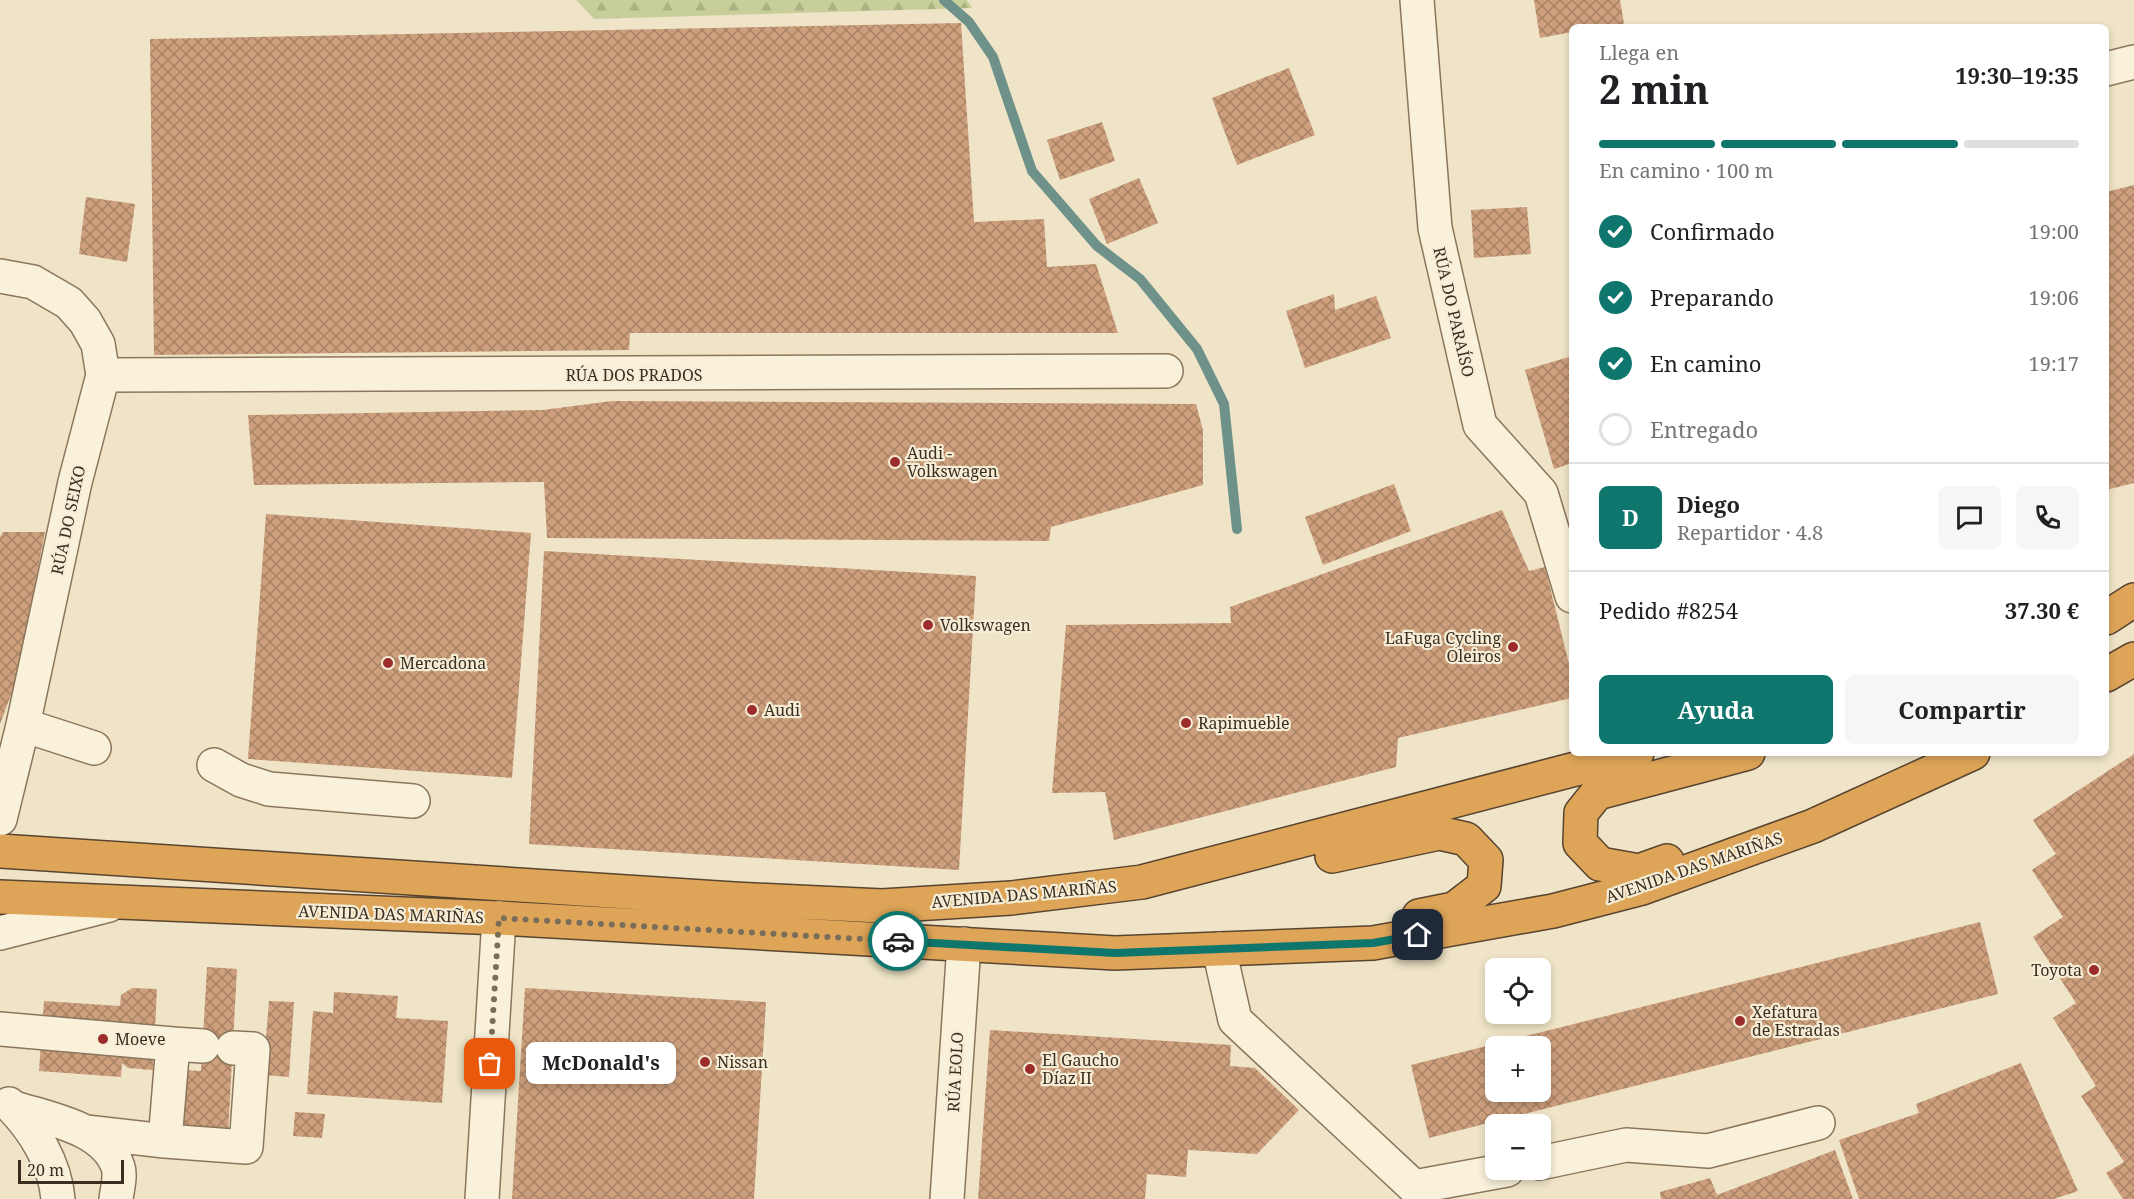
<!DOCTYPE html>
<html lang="es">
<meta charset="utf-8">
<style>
:root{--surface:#fff;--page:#f6f6f6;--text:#202124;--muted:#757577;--line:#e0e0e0;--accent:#0f766e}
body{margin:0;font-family:"Noto Serif",serif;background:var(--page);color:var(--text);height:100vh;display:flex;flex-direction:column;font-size:22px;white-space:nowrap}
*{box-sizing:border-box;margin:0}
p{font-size:20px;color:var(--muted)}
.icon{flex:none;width:33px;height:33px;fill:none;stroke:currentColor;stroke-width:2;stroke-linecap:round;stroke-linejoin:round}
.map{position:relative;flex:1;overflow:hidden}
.sheet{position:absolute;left:1569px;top:24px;width:540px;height:732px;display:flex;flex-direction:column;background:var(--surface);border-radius:9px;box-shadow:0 3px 9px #0003}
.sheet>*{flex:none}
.fabs{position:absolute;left:1485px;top:958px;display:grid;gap:12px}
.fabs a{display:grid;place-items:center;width:66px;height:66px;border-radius:9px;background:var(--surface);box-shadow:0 3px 9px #0003;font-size:30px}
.scale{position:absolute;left:18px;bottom:15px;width:106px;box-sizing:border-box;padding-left:6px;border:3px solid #3b2d1f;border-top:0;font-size:16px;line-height:21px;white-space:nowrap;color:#3b2d1f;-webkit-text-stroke:4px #f6edd6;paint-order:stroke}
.pin{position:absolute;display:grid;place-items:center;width:51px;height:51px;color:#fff;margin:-26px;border-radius:12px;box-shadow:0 3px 9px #0006}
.courier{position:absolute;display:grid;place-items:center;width:60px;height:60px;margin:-30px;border:4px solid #0f766e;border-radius:50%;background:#fff;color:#222;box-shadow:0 2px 8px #0007}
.bubble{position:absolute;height:42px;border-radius:9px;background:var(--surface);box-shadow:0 3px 9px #0003;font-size:20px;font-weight:700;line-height:42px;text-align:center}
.head em{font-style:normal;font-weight:700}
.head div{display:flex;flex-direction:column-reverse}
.head{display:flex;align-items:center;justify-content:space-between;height:102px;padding:0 30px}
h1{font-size:39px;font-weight:700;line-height:45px}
.bar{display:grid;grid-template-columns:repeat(4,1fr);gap:9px 6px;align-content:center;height:72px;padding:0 30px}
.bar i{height:8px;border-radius:4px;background:var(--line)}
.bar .current{background:var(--accent)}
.bar p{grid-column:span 4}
.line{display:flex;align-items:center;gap:15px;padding:0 30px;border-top:2px solid var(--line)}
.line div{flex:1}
.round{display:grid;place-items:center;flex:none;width:63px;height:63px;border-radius:9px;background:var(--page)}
ol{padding:0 30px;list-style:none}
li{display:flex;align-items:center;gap:18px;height:66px}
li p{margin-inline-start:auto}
li .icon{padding:6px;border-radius:50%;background:var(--accent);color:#fff;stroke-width:4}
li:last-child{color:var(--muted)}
li i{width:33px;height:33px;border:3px solid var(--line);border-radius:50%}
.button{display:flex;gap:12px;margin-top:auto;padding:12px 30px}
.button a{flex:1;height:69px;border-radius:9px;background:var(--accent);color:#fff;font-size:24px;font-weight:700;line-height:69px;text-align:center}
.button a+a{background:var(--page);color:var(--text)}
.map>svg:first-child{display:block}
.forest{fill:url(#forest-firs)}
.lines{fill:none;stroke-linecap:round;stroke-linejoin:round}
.stream{stroke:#6e9289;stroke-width:10}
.building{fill:url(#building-cross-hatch);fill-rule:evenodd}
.minor-casing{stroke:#8b765c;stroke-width:36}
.highway-casing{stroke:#594430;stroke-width:36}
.minor{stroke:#f9f1da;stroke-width:33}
.highway{stroke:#dea558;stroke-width:33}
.done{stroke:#7a6d5a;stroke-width:6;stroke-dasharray:0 10.8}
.route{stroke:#0f766e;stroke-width:8}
.poi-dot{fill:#9b2c2b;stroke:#f6edd6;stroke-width:2}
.labels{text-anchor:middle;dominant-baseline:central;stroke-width:4.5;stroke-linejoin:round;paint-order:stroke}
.street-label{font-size:16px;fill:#3b2d1f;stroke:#f6edd6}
.poi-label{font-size:16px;fill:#3b2d1f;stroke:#f6edd6;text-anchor:start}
</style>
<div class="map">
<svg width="2134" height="1199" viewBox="0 0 2134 1199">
<defs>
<pattern id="forest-firs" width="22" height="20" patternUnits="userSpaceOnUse" patternTransform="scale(1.5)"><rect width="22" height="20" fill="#c7ce9a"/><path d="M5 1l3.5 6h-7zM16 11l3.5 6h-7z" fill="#acb184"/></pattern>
<pattern id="building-cross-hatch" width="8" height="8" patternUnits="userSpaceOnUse" patternTransform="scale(1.5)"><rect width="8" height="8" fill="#cd9f7c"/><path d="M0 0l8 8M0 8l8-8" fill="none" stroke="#a88265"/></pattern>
</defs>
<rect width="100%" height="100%" fill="#efe4c7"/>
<path class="forest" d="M576 0H967L972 8 594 19Z"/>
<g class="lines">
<path class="stream" d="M944 0 969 22 993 57 1032 171 1097 246 1140 279 1197 349 1224 404 1237 529"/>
</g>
<path class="building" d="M1534 0H1620L1624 24 1572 27V32L1540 38Z
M961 23 974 222 1044 219 1047 267 1096 264 1118 333H630L629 350 154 355 150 39Z
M1289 68 1315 135 1237 165 1212 98Z
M1102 122 1115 161 1060 180 1047 140Z
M1139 178 1158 223 1107 244 1089 199Z
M2134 185V483L2106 490V192Z
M86 197 135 204 127 262 79 254Z
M1527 207 1531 254 1474 258 1471 210Z
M1334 294 1335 310 1376 296 1391 338 1305 368 1286 311Z
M1572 356V463L1554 469 1525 370Z
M612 401 1196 404 1203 430V485L1051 527 1049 541 547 538 544 482 254 485 248 415 543 410Z
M1394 484 1411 531 1323 565 1305 517Z
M1502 510 1529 571 1545 567 1572 676V698L1398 738 1396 767 1114 840 1105 792 1052 793 1066 625 1231 623 1230 607Z
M266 514 531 533 512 778 248 759Z
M3 532H45L17 679 0 724V537Z
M544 551 976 576 959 870 529 844Z
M2134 754V1199H2123L2106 1173 2124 1162 2081 1096 2096 1086 2053 1018 2076 1003 2033 937 2063 917 2032 870 2056 854 2033 820Z
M1980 922 1998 994 1429 1138 1411 1065ZM1496 1047H1540V1092H1496Z
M207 967 237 969 228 1134 179 1131 183 1070 201 1071Z
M132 988 157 989 153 1070 128 1068 122 1063 121 1077 39 1071 44 1001 120 1006 121 995Z
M525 988 766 1002 754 1199H512Z
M334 992 398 996 396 1018 448 1021 442 1103 307 1094 313 1011 333 1013Z
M269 1001 294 1002 289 1077 263 1075Z
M990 1030 1231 1045 1230 1066 1255 1068 1299 1110 1257 1154 1188 1150 1186 1177 1147 1174 1145 1199H978Z
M2021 1063 2078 1191 2054 1199H1859L1839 1140 1919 1113 1916 1104Z
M295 1112 325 1114 322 1138 293 1136Z
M1835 1150 1853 1199H1661L1660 1192 1710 1178 1717 1195Z"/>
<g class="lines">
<defs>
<path id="minor" d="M1417 0 1435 228 1480 425 1541 493 1572 596
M2106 69 2134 62
M0 276 33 282 69 303 85 321 98 344 103 375 75 482 23 725 0 819
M103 375 1166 371
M23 725 94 748
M214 765 241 780 269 789 413 801
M0 933 109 905
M1219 949 1235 1020 1414 1187 1507 1170
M0 1029 173 1044 165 1141 86 1132
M173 1044 203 1046
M9 1104C34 1129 55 1163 58 1199
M12 1107C47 1119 105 1127 118 1167 121 1176 117 1190 116 1199
M165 1141 246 1147 253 1049 233 1048
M1540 1163 1626 1145 1708 1151 1818 1123
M482 1199 499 918
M947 1199 964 944"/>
<path id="highway" d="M2106 618 2134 600
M2106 675 2134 659
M0 851 734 899 882 906 1011 898 1142 882 1637 753
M1332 856 1439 833 1466 839 1486 860 1484 886 1454 909 1419 916
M1667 861 1639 871 1600 864 1580 843 1581 813 1597 793 1748 753
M0 897 499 918 1115 953 1373 943 1553 911 1642 888 1813 826 1973 753"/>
</defs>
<use href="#minor" class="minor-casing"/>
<use href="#highway" class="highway-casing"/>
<use href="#minor" class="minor"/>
<use href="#highway" class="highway"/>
</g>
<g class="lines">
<path class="done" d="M490 1064 499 918 898 941"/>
<path class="route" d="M898 941 1115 953 1373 943 1418 935"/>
</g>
<g class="poi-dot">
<circle cx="895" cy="462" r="6"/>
<circle cx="928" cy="625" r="6"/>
<circle cx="1513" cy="647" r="6"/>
<circle cx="388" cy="663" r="6"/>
<circle cx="752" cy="710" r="6"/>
<circle cx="1186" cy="723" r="6"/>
<circle cx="2094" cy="970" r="6"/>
<circle cx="1740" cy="1021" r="6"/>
<circle cx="103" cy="1039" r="6"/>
<circle cx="705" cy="1062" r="6"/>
<circle cx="1030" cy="1069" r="6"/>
</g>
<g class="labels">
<g class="street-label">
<text transform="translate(1454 312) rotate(77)">RÚA DO PARAÍSO</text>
<text x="634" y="375">RÚA DOS PRADOS</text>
<text transform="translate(68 520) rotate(-78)">RÚA DO SEIXO</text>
<text transform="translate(1694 867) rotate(-19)">AVENIDA DAS MARIÑAS</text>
<text transform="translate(1024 894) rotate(-5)">AVENIDA DAS MARIÑAS</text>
<text transform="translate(391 914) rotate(2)">AVENIDA DAS MARIÑAS</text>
<text transform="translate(955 1072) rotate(-87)">RÚA EOLO</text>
</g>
<g class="poi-label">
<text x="907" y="453">Audi -<tspan x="907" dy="18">Volkswagen</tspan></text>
<text x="940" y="625">Volkswagen</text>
<text x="1501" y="638" text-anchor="end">LaFuga Cycling<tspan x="1501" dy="18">Oleiros</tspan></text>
<text x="400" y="663">Mercadona</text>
<text x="764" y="710">Audi</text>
<text x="1198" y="723">Rapimueble</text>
<text x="2082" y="970" text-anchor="end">Toyota</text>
<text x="1752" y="1012">Xefatura<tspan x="1752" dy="18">de Estradas</tspan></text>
<text x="115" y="1039">Moeve</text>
<text x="1042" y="1060">El Gaucho<tspan x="1042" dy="18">Díaz II</tspan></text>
<text x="717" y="1062">Nissan</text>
</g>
</g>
</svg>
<div class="fabs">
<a><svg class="icon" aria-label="locate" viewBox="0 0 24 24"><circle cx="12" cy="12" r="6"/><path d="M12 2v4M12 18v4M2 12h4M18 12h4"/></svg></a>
<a>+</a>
<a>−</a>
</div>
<div class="scale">20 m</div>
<div class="pin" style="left:490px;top:1064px;background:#ea580c"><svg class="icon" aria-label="bag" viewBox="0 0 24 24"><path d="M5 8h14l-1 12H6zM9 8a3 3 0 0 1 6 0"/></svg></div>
<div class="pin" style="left:1418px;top:935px;background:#1f2937"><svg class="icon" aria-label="home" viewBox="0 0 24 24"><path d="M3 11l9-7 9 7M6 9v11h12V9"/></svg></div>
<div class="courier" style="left:898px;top:941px"><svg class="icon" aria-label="car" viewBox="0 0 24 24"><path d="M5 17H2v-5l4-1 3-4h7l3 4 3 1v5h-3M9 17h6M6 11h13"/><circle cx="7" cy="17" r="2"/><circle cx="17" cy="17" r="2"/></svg></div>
<div class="bubble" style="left:526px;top:1042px;width:150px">McDonald's</div>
<section class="sheet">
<div class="head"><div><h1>2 min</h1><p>Llega en</p></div><em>19:30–19:35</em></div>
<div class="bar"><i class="current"></i><i class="current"></i><i class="current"></i><i></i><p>En camino · 100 m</p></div>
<ol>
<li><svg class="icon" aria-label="check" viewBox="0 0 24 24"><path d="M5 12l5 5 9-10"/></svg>Confirmado<p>19:00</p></li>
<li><svg class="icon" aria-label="check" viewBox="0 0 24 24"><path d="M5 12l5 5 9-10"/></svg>Preparando<p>19:06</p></li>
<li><svg class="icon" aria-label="check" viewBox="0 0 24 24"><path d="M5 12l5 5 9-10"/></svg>En camino<p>19:17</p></li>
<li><i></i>Entregado</li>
</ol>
<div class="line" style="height:108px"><b class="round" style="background:var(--accent);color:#fff">D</b><div><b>Diego</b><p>Repartidor · 4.8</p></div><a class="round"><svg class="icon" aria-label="chat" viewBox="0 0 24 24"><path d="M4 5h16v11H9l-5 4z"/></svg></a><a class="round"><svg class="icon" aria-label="phone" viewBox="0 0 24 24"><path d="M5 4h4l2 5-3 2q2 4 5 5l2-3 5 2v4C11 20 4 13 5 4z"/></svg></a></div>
<div class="line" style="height:78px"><div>Pedido #8254</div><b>37.30 €</b></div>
<div class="button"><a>Ayuda</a><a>Compartir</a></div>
</section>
</div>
